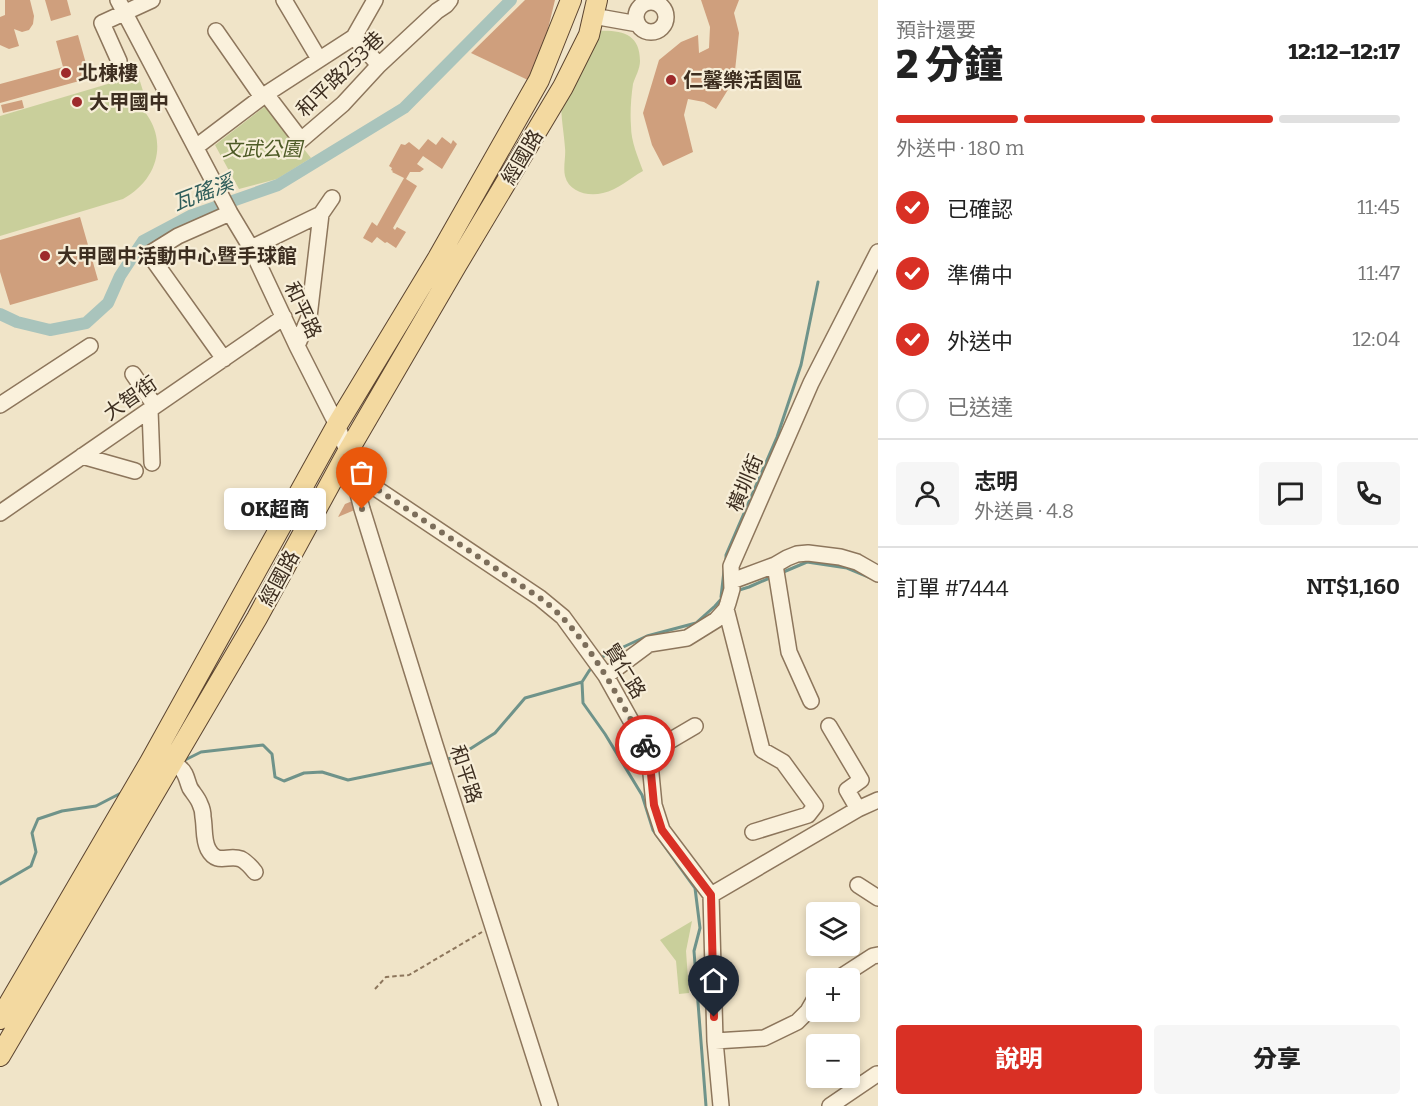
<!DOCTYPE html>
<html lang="zh-TW">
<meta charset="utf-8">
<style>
:root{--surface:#fff;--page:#f6f6f6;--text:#222;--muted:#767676;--line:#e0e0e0;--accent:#d93025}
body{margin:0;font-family:Bitter,"Noto Sans TC",serif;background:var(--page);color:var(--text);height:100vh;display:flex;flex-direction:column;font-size:22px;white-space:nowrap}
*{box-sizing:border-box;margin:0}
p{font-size:20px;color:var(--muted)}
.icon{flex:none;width:33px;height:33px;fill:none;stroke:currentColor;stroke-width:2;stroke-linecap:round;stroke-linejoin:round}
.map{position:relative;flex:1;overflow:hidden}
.sheet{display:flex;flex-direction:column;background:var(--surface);width:540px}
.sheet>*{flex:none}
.controls{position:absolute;left:806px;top:902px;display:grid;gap:12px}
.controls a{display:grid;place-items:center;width:54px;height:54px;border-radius:6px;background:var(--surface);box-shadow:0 3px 9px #0003;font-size:30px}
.pin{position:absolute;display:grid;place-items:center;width:51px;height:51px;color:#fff;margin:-62px -26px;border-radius:50% 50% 50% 0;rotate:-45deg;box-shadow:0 0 6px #0007}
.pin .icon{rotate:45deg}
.courier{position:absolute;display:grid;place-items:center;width:60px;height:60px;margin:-30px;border:4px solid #d93025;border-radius:50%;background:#fff;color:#222;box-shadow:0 2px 8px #0007}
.bubble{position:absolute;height:42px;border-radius:6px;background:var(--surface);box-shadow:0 3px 9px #0003;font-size:20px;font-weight:800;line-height:42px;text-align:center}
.headline em{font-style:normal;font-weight:800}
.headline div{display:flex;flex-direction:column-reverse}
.headline{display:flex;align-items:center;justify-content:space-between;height:102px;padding:0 18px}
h1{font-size:39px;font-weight:800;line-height:45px}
.bar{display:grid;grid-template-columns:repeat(4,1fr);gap:9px 6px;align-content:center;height:72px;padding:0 18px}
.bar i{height:8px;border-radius:4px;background:var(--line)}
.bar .selected{background:var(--accent)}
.bar p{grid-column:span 4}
.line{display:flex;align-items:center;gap:15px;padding:0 18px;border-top:2px solid var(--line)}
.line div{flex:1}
.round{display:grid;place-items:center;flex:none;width:63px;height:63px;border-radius:6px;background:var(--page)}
ol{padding:0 18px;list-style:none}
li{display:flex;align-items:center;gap:18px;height:66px}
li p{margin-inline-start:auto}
li .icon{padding:6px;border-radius:50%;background:var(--accent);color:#fff;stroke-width:4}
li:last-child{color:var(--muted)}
li i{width:33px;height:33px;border:3px solid var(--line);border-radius:50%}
.button{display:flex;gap:12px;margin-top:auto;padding:12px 18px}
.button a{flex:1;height:69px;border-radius:6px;background:var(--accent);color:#fff;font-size:24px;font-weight:800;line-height:69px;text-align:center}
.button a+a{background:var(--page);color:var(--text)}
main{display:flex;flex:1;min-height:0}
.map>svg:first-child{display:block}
.green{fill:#c9cf9b}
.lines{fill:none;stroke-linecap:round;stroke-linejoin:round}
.stream{stroke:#6f938a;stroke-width:3}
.canal{stroke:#a9c4bc;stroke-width:12}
.building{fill:#cf9f7d}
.minor-casing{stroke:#8d765c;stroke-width:18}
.major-casing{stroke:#5b4430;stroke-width:22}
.path{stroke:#8d765c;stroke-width:2;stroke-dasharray:4.5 3;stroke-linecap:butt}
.minor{stroke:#faf1dc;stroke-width:15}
.major{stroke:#f3d9a0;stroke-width:20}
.done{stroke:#7c6e5b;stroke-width:6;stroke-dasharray:0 10.8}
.route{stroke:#d93025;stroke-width:8}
.poi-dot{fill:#9e2a2b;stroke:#f7eed8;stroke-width:2}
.labels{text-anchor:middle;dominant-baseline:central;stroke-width:4.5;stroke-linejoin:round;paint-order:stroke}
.poi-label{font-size:20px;font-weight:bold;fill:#3d2e20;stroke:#f7eed8;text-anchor:start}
.street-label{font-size:20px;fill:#3d2e20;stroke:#f7eed8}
.park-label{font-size:20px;font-style:italic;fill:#4d5a26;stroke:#f7eed8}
.water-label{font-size:21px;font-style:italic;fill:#2f5d5a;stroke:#f7eed8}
</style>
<main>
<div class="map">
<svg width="878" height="1106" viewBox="0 0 878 1106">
<rect width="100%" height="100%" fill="#f0e4c8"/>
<path class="green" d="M598 31C622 30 640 34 640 61 640 69 635 77 633 84 631 97 630 113 631 126 631 142 638 157 643 171 630 178 618 190 603 193 588 197 569 192 565 176 563 167 566 157 565 148 564 133 561 118 561 102Z
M138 75 143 91 127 96C169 123 167 175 123 199L0 236V116Z
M268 104 311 158 277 179 239 189 215 145Z
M692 921 686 951 689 993 679 994 676 961 660 940Z"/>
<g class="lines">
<path class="stream" d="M726 561V555L777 437 801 365 818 282
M781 573 807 562 847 568 871 578
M736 591 749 587 772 577
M721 597 724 571
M600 659 604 656 647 636 696 623 715 606 723 597
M582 682 583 703 605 734 642 795 653 830 695 888 700 928 694 951 706 1106
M444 760 459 756 495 733 525 698 582 682 589 671 593 666
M183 761 201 752 263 745 272 754 275 777 284 781 304 773 322 772 348 780 435 762
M0 884 31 866 36 852 32 833 38 819 62 811 96 806 123 792"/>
<path class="canal" d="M0 314 17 322 50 330 86 323 108 303 120 276 143 241 190 216 278 185 404 108 511 0"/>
</g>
<path class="building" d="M5 0H30L34 16 33 24 29 30 22 32 14 29 19 46 9 49 0 45V17L5 15Z
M45 0H67L71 15 51 21Z
M525 0H555L540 62 530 81 471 53Z
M701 0H739L734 13 739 33 734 80 716 109 704 102 688 99 684 115 693 152 663 166 652 145 643 113 659 60 681 42 698 35 699 53 709 48 710 27Z
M78 35 90 78 0 103V84L63 67 56 41Z
M22 100 24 108 3 113 1 105Z
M442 137 451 144 453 140 457 144 442 169 423 156 417 164 424 169 420 172H410L406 179 417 186 393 228 395 230 397 227 406 232 396 248 387 242 385 243 377 237 372 243 363 238 372 222 377 226 404 178 392 172 393 171 391 170 392 168 389 166 401 144 405 145 409 142 419 150 428 139 436 145Z
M80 217 98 280 10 305 0 272V240Z
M355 500 357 509 338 517 345 504Z"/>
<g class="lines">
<defs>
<path id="minor" d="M118 0 230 213 251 248 297 346 337 425 351 461 363 478 371 485 540 598 563 617 606 676 649 753 654 805 662 830 711 895 715 1041 721 1106
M284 0 319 59
M636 17a15 15 0 1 1 30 0a15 15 0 1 1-30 0Z
M593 16 638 24
M216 31 262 97
M354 37 379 65
M119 61 102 23 152 0
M266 94 301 140 343 104 379 65 437 11 446 5 450 0
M196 147 266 94 354 37 375 0
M251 248 321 214
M297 346 309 317 321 214 332 198
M224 359 149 254 178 236 230 213
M133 374 155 406
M0 405 90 346
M150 410 152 463
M82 456 135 471
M351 467 362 509 435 745 550 1106
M0 513 284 317
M775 565 789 652 811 701
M732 581 775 565 787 558 797 554 808 553 840 557 857 562 878 574
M726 609 762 750 783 762 815 806 808 815 753 832
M606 676 649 644 687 638 716 620 726 609 728 603 732 589 731 566 811 383 878 252
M829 726 861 780 847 790 858 809
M649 753 695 726
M162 763C169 763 174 763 180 768 186 772 187 781 190 788 193 793 198 798 200 804 202 808 203 813 203 817 205 828 203 839 208 849 217 866 228 854 241 859 247 862 251 867 255 872
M858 885 878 898
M711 895 858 809 878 800
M839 978 873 956 878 955
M715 1041 764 1038 797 1022 808 1011 816 997
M830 1106 877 1074"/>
<path id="major" d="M0 1019 150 762 337 425 438 258 539 80 571 0
M0 1056 257 618 347 453 456 266 563 87 589 35 597 0"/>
</defs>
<use href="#minor" class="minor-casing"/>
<use href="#major" class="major-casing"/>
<path class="path" d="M375 989 386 977 409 975 482 932"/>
<use href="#minor" class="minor"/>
<use href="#major" class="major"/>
</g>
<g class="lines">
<path class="done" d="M362 509 347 453 356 469 371 485 540 598C586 631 617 696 645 745"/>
<path class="route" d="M645 745 649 753 654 805 662 830 711 895 714 1017"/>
</g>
<g class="poi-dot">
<circle cx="66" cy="73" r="6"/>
<circle cx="671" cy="80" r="6"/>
<circle cx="77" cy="102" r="6"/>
<circle cx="45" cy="256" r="6"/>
</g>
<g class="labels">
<g class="poi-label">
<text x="78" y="73">北棟樓</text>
<text x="683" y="80">仁馨樂活園區</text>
<text x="89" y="102">大甲國中</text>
<text x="57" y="256">大甲國中活動中心暨手球館</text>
</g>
<g class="street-label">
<text transform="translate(340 74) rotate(-44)">和平路253巷</text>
<text transform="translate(522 157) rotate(-59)">經國路</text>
<text transform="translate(303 310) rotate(65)">和平路</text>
<text transform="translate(130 398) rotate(-35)">大智街</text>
<text transform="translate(745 483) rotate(-67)">橫圳街</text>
<text transform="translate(279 578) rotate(-61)">經國路</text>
<text transform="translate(625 671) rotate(58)">賢仁路</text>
<text transform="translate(466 774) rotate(72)">和平路</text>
</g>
<g class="park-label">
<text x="262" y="149">文武公園</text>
</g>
<g class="water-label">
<text transform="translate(203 193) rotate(-21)">瓦磘溪</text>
</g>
</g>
</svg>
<div class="controls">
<a><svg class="icon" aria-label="layers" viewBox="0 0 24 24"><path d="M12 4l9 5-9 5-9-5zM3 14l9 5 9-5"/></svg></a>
<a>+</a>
<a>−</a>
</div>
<div class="pin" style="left:362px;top:509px;background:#ea580c"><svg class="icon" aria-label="bag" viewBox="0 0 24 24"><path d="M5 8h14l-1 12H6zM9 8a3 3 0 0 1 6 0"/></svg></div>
<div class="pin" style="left:714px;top:1017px;background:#1f2937"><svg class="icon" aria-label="home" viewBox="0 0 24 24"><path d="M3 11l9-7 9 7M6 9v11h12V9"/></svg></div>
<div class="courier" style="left:645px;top:745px"><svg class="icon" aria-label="bike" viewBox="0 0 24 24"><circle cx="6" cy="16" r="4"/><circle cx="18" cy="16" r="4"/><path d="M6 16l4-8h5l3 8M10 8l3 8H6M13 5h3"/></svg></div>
<div class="bubble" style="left:224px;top:488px;width:102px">OK超商</div>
</div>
<section class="sheet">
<div class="headline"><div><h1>2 分鐘</h1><p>預計還要</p></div><em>12:12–12:17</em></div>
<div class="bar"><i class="selected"></i><i class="selected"></i><i class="selected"></i><i></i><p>外送中 · 180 m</p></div>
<ol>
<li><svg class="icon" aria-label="check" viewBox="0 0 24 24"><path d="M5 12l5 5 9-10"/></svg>已確認<p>11:45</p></li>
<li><svg class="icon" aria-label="check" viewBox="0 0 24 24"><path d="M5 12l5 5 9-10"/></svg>準備中<p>11:47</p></li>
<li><svg class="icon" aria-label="check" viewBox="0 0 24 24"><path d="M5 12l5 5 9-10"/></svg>外送中<p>12:04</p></li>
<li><i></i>已送達</li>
</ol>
<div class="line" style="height:108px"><a class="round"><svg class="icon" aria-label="person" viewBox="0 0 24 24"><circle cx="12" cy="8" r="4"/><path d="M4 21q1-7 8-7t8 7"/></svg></a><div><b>志明</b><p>外送員 · 4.8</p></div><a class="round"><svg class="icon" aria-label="chat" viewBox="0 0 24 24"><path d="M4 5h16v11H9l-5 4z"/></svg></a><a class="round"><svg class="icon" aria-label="phone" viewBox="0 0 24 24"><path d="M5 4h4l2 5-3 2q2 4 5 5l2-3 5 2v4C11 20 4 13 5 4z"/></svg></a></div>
<div class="line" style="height:78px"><div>訂單 #7444</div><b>NT$1,160</b></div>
<div class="button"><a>說明</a><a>分享</a></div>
</section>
</main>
